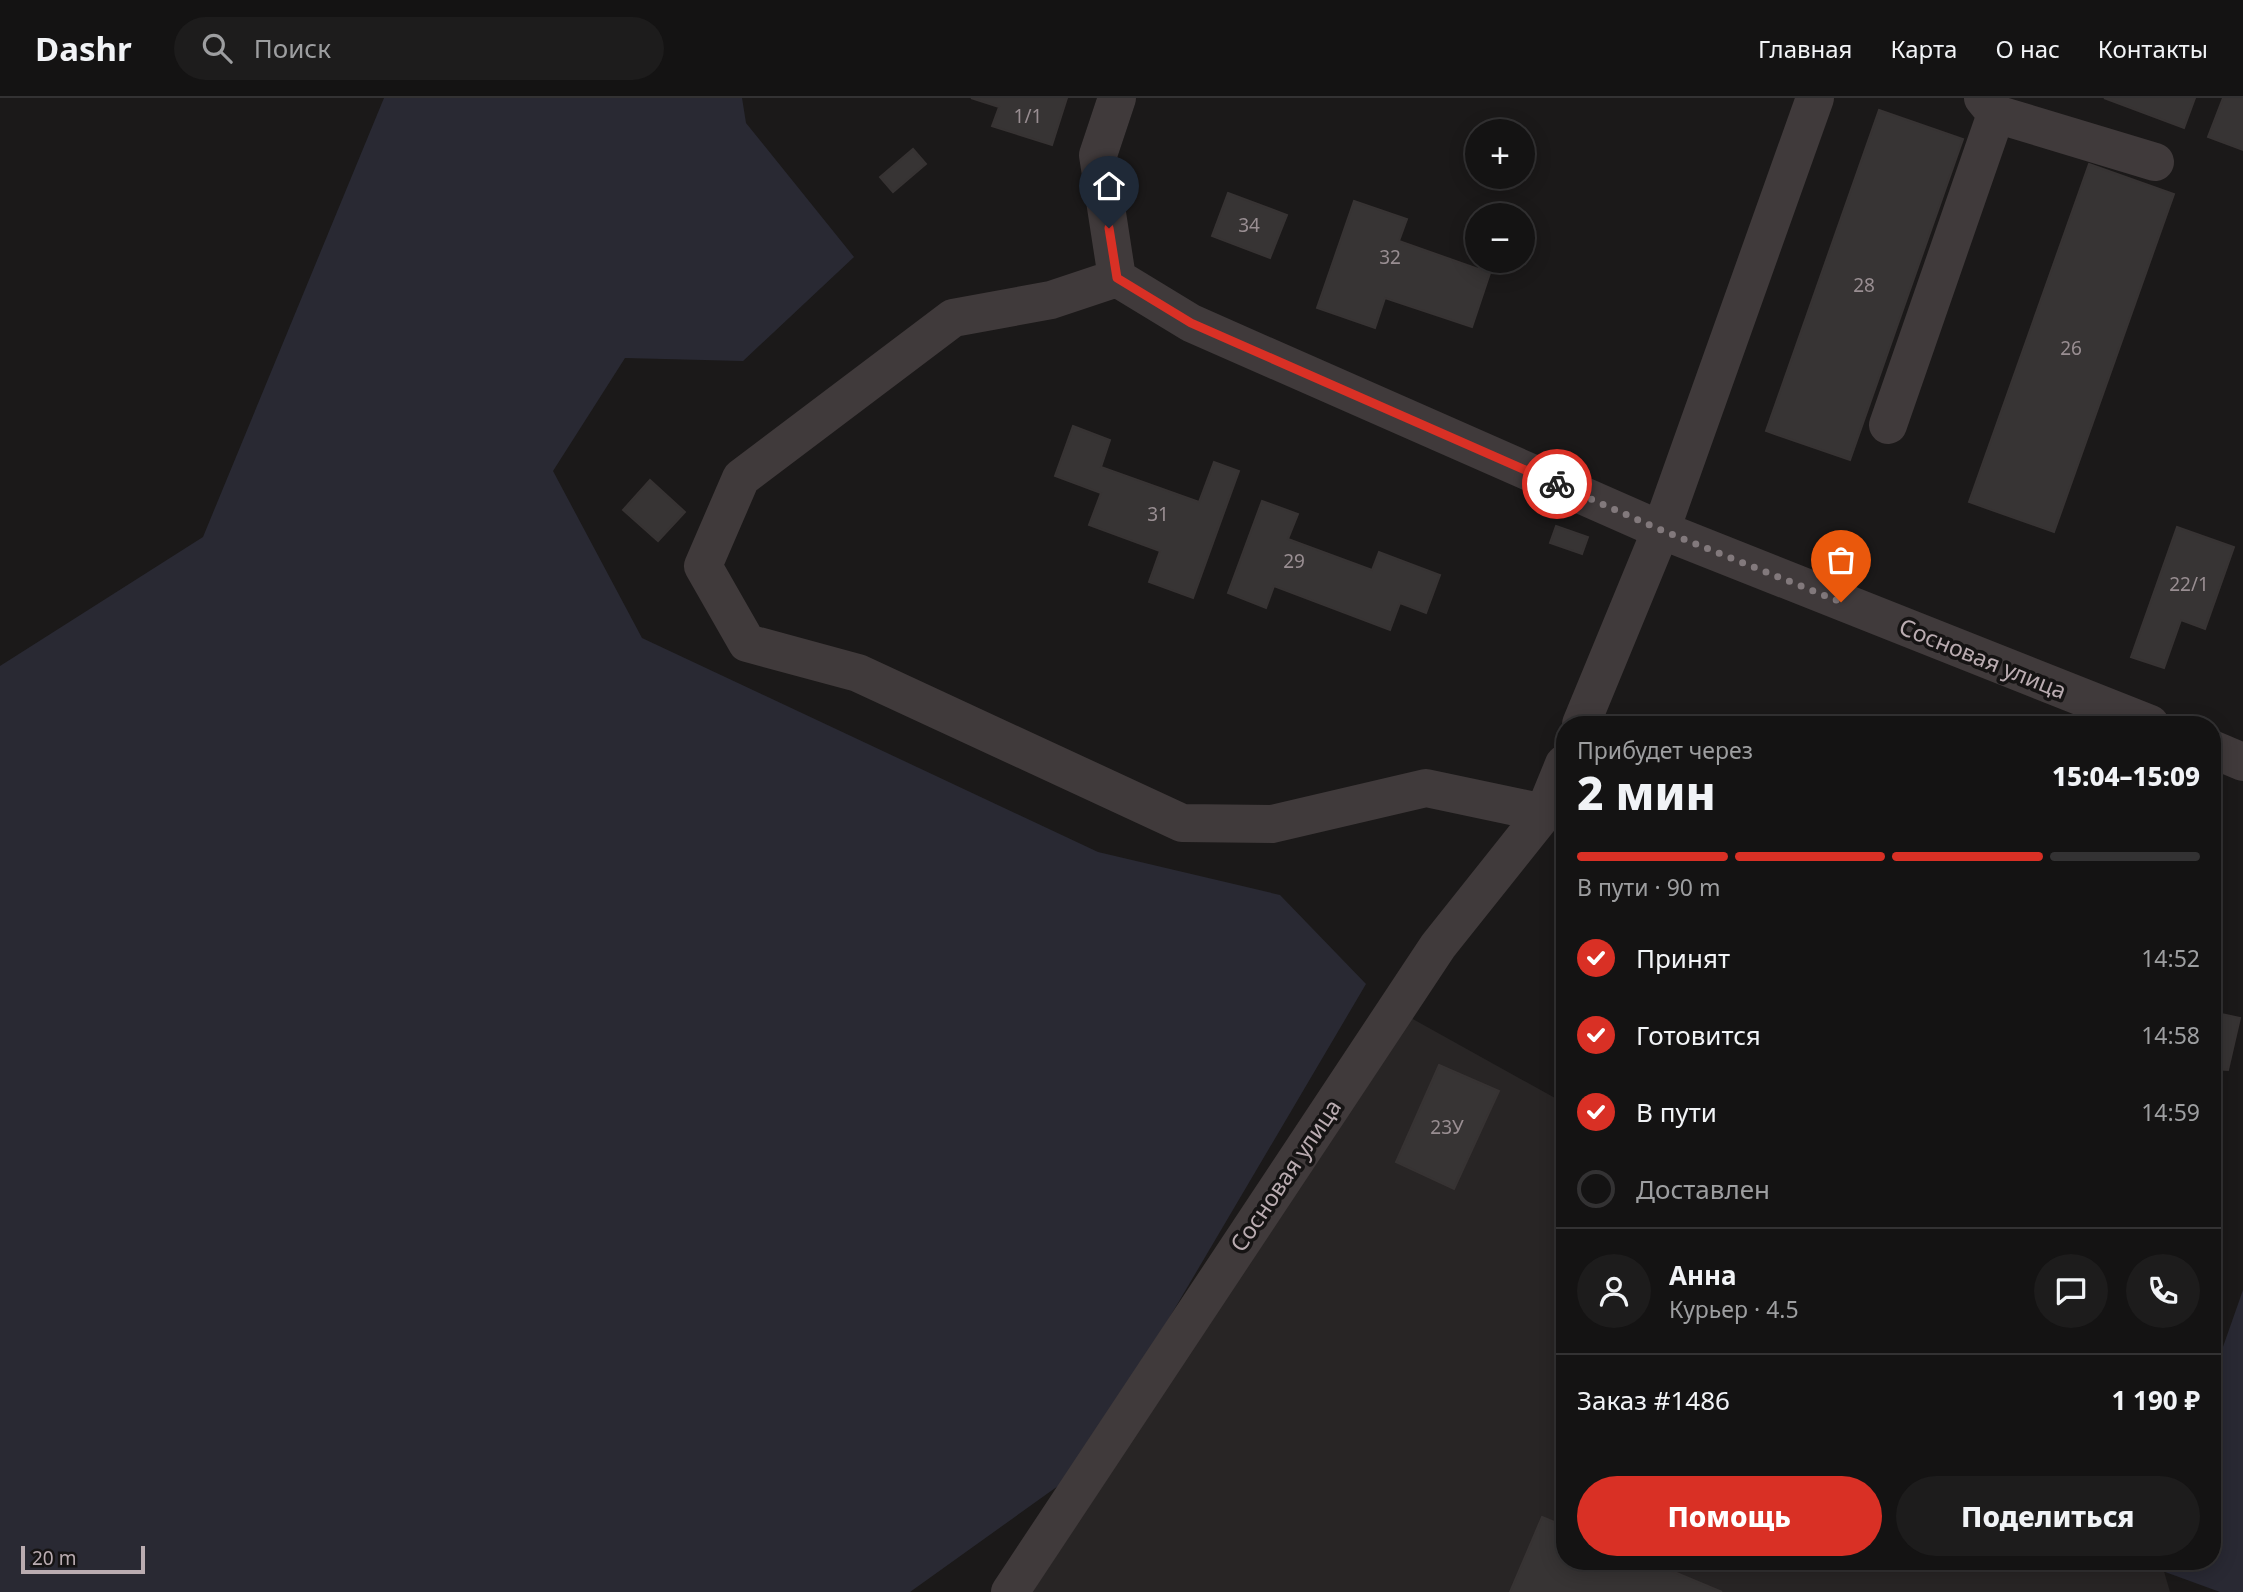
<!DOCTYPE html>
<html lang="ru">
<meta charset="utf-8">
<style>
:root{--surface:#141313;--page:#1d1c1c;--text:#f1f3f6;--muted:#9d9ea0;--line:#333233;--accent:#d93025}
body{margin:0;font-family:"Noto Sans",sans-serif;background:var(--page);color:var(--text);height:100vh;display:flex;flex-direction:column;font-size:26px;white-space:nowrap}
*{box-sizing:border-box;margin:0}
p{font-size:23px;color:var(--muted)}
.icon{flex:none;width:38px;height:38px;fill:none;stroke:currentColor;stroke-width:2;stroke-linecap:round;stroke-linejoin:round}
.map{position:relative;flex:1;overflow:hidden}
.side{position:absolute;left:1556px;top:618px;width:665px;height:854px;display:flex;flex-direction:column;background:var(--surface);border-radius:28px;box-shadow:0 4px 18px #0003,0 0 0 2px var(--line)}
.side>*{flex:none}
.tools{position:absolute;left:1465px;top:21px;display:grid;gap:14px}
.tools a{display:grid;place-items:center;width:70px;height:70px;border-radius:50%;background:var(--surface);box-shadow:0 4px 18px #0003,0 0 0 2px var(--line);font-size:35px}
.scale{position:absolute;left:21px;bottom:18px;width:124px;box-sizing:border-box;padding-left:7px;border:4px solid #baacb1;border-top:0;font-size:19px;line-height:24px;white-space:nowrap;color:#baacb1;-webkit-text-stroke:5px #161414;paint-order:stroke}
.pin{position:absolute;display:grid;place-items:center;width:60px;height:60px;color:#fff;margin:-72px -30px;border-radius:50% 50% 50% 0;rotate:-45deg;box-shadow:0 0 7px #0007}
.pin .icon{rotate:45deg}
.courier{position:absolute;display:grid;place-items:center;width:70px;height:70px;margin:-35px;border:5px solid #d93025;border-radius:50%;background:#fff;color:#222;box-shadow:0 2px 9px #0007}
.summary em{font-style:normal;font-weight:800}
.summary div{display:flex;flex-direction:column-reverse}
.summary{display:flex;align-items:center;justify-content:space-between;height:119px;padding:0 21px}
h1{font-size:46px;font-weight:800;line-height:52px}
.bar{display:grid;grid-template-columns:repeat(4,1fr);gap:10px 7px;align-content:center;height:84px;padding:0 21px}
.bar i{height:9px;border-radius:5px;background:var(--line)}
.bar .selected{background:var(--accent)}
.bar p{grid-column:span 4}
.line{display:flex;align-items:center;gap:18px;padding:0 21px;border-top:2px solid var(--line)}
.line div{flex:1}
.round{display:grid;place-items:center;flex:none;width:74px;height:74px;border-radius:37px;background:var(--page)}
ol{padding:0 21px;list-style:none}
li{display:flex;align-items:center;gap:21px;height:77px}
li p{margin-inline-start:auto}
li .icon{padding:7px;border-radius:50%;background:var(--accent);color:#fff;stroke-width:4}
li:last-child{color:var(--muted)}
li i{width:38px;height:38px;border:4px solid var(--line);border-radius:50%}
.button{display:flex;gap:14px;margin-top:auto;padding:14px 21px}
.button a{flex:1;height:80px;border-radius:42px;background:var(--accent);color:#fff;font-size:28px;font-weight:800;line-height:80px;text-align:center}
.button a+a{background:var(--page);color:var(--text)}
header{display:flex;align-items:center;gap:42px;box-sizing:border-box;height:98px;padding:0 35px;background:var(--surface);border-bottom:2px solid var(--line)}
header strong{font-size:33px}
nav{display:flex;gap:38px;margin-inline-start:auto;font-size:24px}
.search{width:490px;height:63px;background:var(--page);display:flex;align-items:center;gap:18px;box-sizing:border-box;padding:0 24px;border-radius:38px;color:var(--muted);font-size:26px}
.map>svg:first-child{display:block}
.built{fill:#282525}
.green{fill:#292933}
.building{fill:#373434;stroke:#373333;stroke-width:2}
.lines{fill:none;stroke-linecap:round;stroke-linejoin:round}
.minor{stroke:#403a3b;stroke-width:38}
.done{stroke:#82797c;stroke-width:7;stroke-dasharray:0 12.6}
.route{stroke:#d93025;stroke-width:9}
.labels{text-anchor:middle;dominant-baseline:central;stroke-width:7;stroke-linejoin:round;paint-order:stroke}
.number-label{font-size:19px;fill:#998e92}
.street-label{font-size:23px;fill:#baacb1;stroke:#161414}
</style>
<header>
<strong>Dashr</strong>
<div class="search"><svg class="icon" aria-label="search" viewBox="0 0 24 24"><circle cx="10" cy="10" r="6"/><path d="M15 15l6 6"/></svg>Поиск</div>
<nav><a>Главная</a><a>Карта</a><a>О нас</a><a>Контакты</a></nav>
</header>
<div class="map">
<svg width="2243" height="1494" viewBox="0 0 2243 1494">
<rect width="100%" height="100%" fill="#1b1919"/>
<path class="built" d="M1411 920 1564 1005V1463H2161L2170 1494H1032Z"/>
<path class="green" d="M384 0H742L746 25 854 159 743 263 625 260 553 373 642 540 1098 754 1280 797 1366 886 1079 1373 910 1494H0V568L203 439Z
M2243 1192V1494H2220L2146 1467 2147 1463H2212V1280Z"/>
<path class="building" d="M971 0H1067L1052 47 992 28 999 9Z
M2104 0H2195L2184 30Z
M2223 0H2243V52L2208 39Z
M1879 12 1963 41 1850 362 1766 333Z
M913 51 926 66 893 94 880 79Z
M2089 66 2174 96 2054 434 1969 404Z
M1228 95 1287 117 1270 160 1212 138Z
M1354 103 1407 121 1399 143 1490 175 1472 229 1385 200 1375 230 1317 210Z
M1073 328 1110 342 1101 369 1199 404 1214 364 1239 373 1193 500 1149 484 1160 453 1089 427 1101 395 1055 378Z
M650 382 685 414 658 443 623 412Z
M1262 403 1298 416 1288 441 1372 472 1379 454 1440 477 1426 515 1400 505 1390 532 1274 488 1266 510 1228 495Z
M1556 428 1588 439 1582 456 1550 445Z
M2177 429 2234 449 2205 531 2181 522 2164 570 2131 559Z
M2212 914 2240 920 2228 972 2212 971Z
M1439 967 1499 993 1454 1091 1396 1064Z
M1542 1419 1564 1428V1463H1648L1722 1494H1510Z"/>
<g class="lines">
<path class="minor" d="M1983 0 1996 16 2155 64
M1117 180 1051 202 953 220 741 380 703 468 747 545 858 575 1182 725 1272 726 1426 690 1544 715
M1117 180 1191 225 1661 432 2150 626
M1117 180 1098 57 1117 0
M1888 327 1996 16
M1581 626 1661 432 1815 0
M2212 651 2243 664
M1010 1494 1438 848 1544 715 1564 666"/>
</g>
<g class="lines">
<path class="done" d="M1557 386 1661 432 1841 504"/>
<path class="route" d="M1109 130 1117 180 1191 225 1557 386"/>
</g>
<g class="labels">
<g class="number-label">
<text x="1028" y="18">1/1</text>
<text x="1249" y="127">34</text>
<text x="1390" y="159">32</text>
<text x="1864" y="187">28</text>
<text x="2071" y="250">26</text>
<text x="1158" y="416">31</text>
<text x="1294" y="463">29</text>
<text x="2189" y="486">22/1</text>
<text x="1447" y="1029">23У</text>
</g>
<g class="street-label">
<text transform="translate(1983 560) rotate(22)">Сосновая улица</text>
<text transform="translate(1285 1077) rotate(-56)">Сосновая улица</text>
</g>
</g>
</svg>
<div class="tools">
<a>+</a>
<a>−</a>
</div>
<div class="scale">20 m</div>
<div class="pin" style="left:1841px;top:504px;background:#ea580c"><svg class="icon" aria-label="bag" viewBox="0 0 24 24"><path d="M5 8h14l-1 12H6zM9 8a3 3 0 0 1 6 0"/></svg></div>
<div class="pin" style="left:1109px;top:130px;background:#1f2937"><svg class="icon" aria-label="home" viewBox="0 0 24 24"><path d="M3 11l9-7 9 7M6 9v11h12V9"/></svg></div>
<div class="courier" style="left:1557px;top:386px"><svg class="icon" aria-label="bike" viewBox="0 0 24 24"><circle cx="6" cy="16" r="4"/><circle cx="18" cy="16" r="4"/><path d="M6 16l4-8h5l3 8M10 8l3 8H6M13 5h3"/></svg></div>
<section class="side">
<div class="summary"><div><h1>2 мин</h1><p>Прибудет через</p></div><em>15:04–15:09</em></div>
<div class="bar"><i class="selected"></i><i class="selected"></i><i class="selected"></i><i></i><p>В пути · 90 m</p></div>
<ol>
<li><svg class="icon" aria-label="check" viewBox="0 0 24 24"><path d="M5 12l5 5 9-10"/></svg>Принят<p>14:52</p></li>
<li><svg class="icon" aria-label="check" viewBox="0 0 24 24"><path d="M5 12l5 5 9-10"/></svg>Готовится<p>14:58</p></li>
<li><svg class="icon" aria-label="check" viewBox="0 0 24 24"><path d="M5 12l5 5 9-10"/></svg>В пути<p>14:59</p></li>
<li><i></i>Доставлен</li>
</ol>
<div class="line" style="height:126px"><a class="round"><svg class="icon" aria-label="person" viewBox="0 0 24 24"><circle cx="12" cy="8" r="4"/><path d="M4 21q1-7 8-7t8 7"/></svg></a><div><b>Анна</b><p>Курьер · 4.5</p></div><a class="round"><svg class="icon" aria-label="chat" viewBox="0 0 24 24"><path d="M4 5h16v11H9l-5 4z"/></svg></a><a class="round"><svg class="icon" aria-label="phone" viewBox="0 0 24 24"><path d="M5 4h4l2 5-3 2q2 4 5 5l2-3 5 2v4C11 20 4 13 5 4z"/></svg></a></div>
<div class="line" style="height:91px"><div>Заказ #1486</div><b>1 190 ₽</b></div>
<div class="button"><a>Помощь</a><a>Поделиться</a></div>
</section>
</div>
